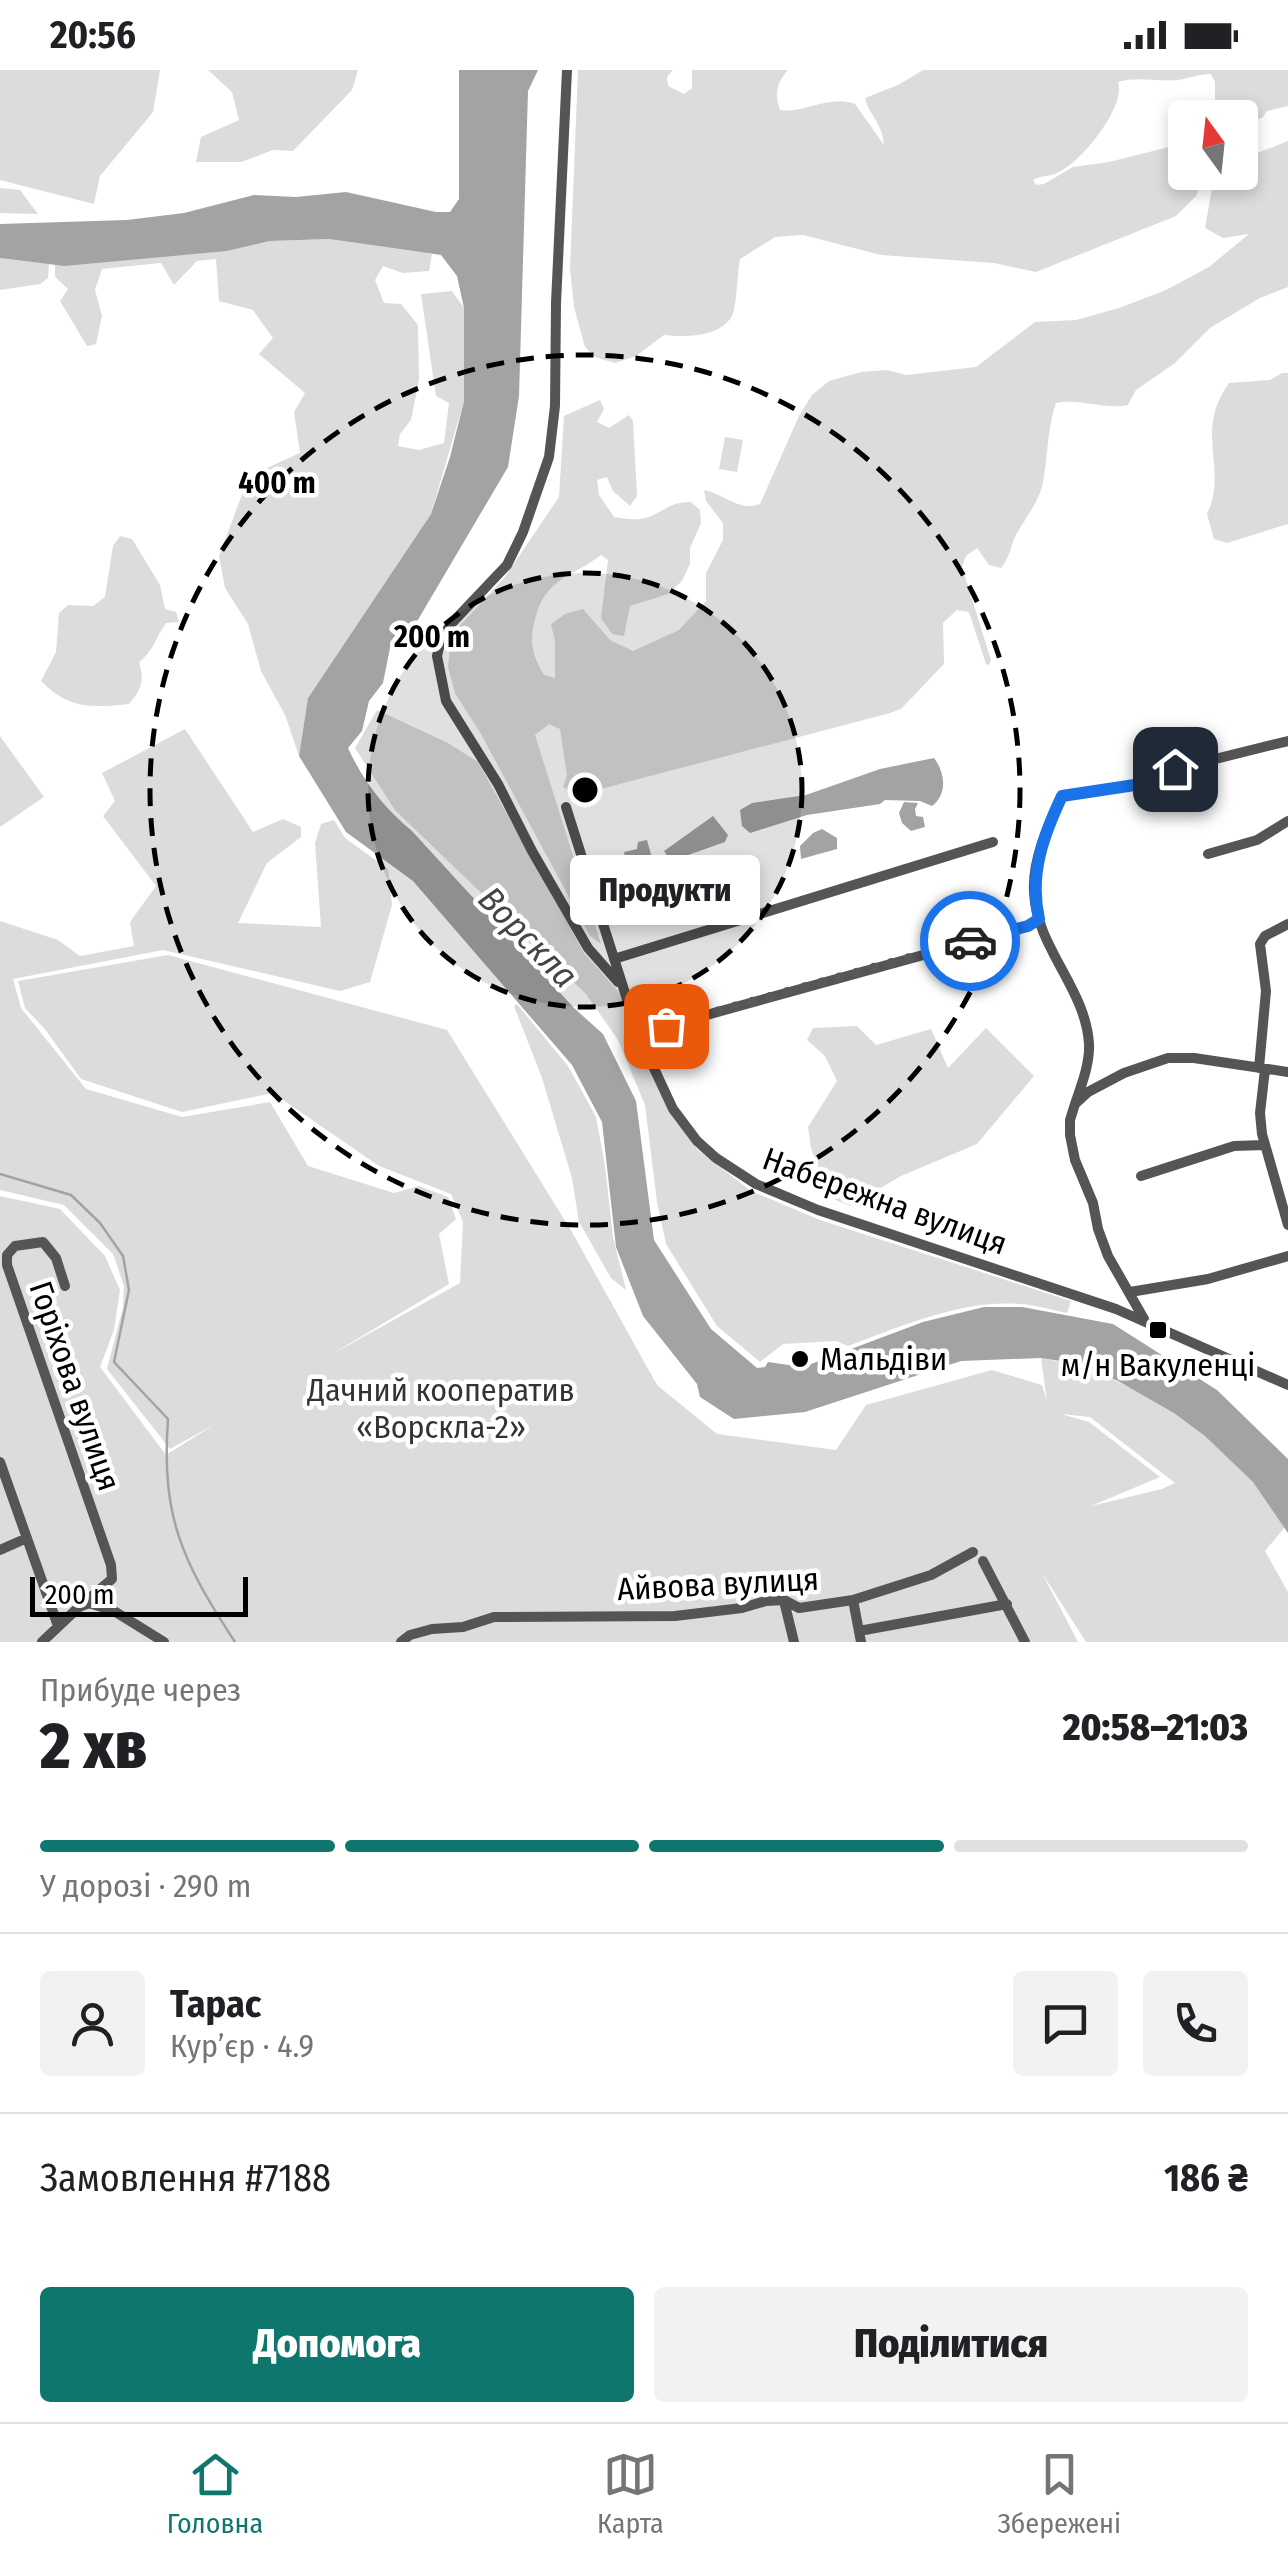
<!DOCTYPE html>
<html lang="uk">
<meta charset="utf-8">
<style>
:root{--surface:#fff;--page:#f2f2f2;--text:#202124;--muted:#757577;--line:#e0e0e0;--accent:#0f766e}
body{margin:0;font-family:"Fira Sans Condensed",sans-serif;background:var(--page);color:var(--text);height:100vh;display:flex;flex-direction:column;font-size:38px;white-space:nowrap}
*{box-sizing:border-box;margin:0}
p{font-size:32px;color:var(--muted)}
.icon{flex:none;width:55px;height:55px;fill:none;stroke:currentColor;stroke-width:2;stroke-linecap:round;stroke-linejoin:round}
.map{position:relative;height:1572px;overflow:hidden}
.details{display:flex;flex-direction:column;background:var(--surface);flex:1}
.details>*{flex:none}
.needle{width:65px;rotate:345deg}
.fabs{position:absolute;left:1168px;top:30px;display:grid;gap:20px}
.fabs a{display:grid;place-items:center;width:90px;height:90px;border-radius:10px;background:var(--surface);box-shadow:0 5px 15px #0003;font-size:50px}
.scale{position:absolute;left:30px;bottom:25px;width:218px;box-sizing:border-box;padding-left:10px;border:5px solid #000;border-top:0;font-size:28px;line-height:35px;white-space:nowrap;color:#000;-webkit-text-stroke:8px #fff;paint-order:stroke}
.pin{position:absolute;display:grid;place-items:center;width:85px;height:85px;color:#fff;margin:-42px;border-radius:20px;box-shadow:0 5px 15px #0006}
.courier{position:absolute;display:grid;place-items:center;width:100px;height:100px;margin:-50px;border:8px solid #1a73e8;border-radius:50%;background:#fff;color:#222;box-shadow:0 2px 12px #0007}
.bubble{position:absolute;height:70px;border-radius:10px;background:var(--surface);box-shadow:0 5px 15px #0003;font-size:32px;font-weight:800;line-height:70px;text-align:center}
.headline em{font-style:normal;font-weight:800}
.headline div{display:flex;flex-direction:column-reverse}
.headline{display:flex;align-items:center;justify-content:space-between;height:170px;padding:0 40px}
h1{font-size:65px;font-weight:800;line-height:75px}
.bar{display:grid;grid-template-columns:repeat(4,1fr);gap:15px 10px;align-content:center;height:120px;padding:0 40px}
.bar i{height:12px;border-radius:8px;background:var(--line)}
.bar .active{background:var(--accent)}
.bar p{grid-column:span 4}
.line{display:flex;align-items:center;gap:25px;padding:0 40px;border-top:2px solid var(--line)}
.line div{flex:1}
.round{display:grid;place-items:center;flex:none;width:105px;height:105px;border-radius:10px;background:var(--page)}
.primary-button{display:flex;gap:20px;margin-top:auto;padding:20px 40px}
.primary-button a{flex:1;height:115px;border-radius:10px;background:var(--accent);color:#fff;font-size:40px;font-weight:800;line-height:115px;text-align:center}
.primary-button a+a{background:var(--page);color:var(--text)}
.status{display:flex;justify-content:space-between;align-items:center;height:70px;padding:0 50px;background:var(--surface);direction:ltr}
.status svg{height:28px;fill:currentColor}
.tabs{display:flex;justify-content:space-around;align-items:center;height:140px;border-top:2px solid var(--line);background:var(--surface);font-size:28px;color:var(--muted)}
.tabs a{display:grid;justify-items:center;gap:5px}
.tabs .active{color:var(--accent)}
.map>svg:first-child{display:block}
.green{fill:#dcdcdc;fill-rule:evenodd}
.water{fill:#a3a3a3}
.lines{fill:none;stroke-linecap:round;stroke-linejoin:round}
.stream{stroke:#a3a3a3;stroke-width:2.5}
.minor{stroke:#555;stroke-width:10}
.done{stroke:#595959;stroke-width:10;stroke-dasharray:0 18}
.route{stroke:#1a73e8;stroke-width:12}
.ring{fill:none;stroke:#000;stroke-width:5;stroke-dasharray:18 12}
.poi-dot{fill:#000;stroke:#fff;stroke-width:4}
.labels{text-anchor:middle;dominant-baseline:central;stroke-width:9;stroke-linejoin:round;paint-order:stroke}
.street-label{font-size:32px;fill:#000;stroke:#fff}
.poi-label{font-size:32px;fill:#000;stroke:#fff;text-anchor:start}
.park-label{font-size:32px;fill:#333;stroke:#fff}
.water-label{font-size:35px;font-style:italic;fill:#444;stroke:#fff}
.centre{fill:#000;stroke:#fff;stroke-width:5}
.ring-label{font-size:30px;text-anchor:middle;font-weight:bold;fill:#000;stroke:#fff;stroke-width:9;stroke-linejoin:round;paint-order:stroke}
</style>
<div class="status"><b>20:56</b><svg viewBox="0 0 49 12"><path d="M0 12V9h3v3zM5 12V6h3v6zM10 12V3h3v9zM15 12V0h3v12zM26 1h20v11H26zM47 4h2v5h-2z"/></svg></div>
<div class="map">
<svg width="1288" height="1572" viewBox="0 0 1288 1572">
<rect width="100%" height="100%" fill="#fff"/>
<path class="green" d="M0 0H160L153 42 100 106 94 134 0 110Z
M208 0H358L352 20 293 81 273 80 241 92H196L201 67 239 50 232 22Z
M578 0H673L667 7 668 16 684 24 692 18V0H788C777 12 774 24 780 40 801 44 831 24 855 34L884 75C882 52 869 45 865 28L898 15 923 0H1288V36L1267 41 1262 48 1240 51V48L1221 47 1215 41V12L1211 4C1199 4 1190 8 1178 10 1158 12 1136 6 1118 12 1127 36 1080 95 1055 104 1046 107 1041 105 1033 110L1036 115 1044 114 1073 97 1109 92 1185 73V102L1206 103 1196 126 1176 146 1036 202 994 193 881 185 803 165 775 167 740 189C737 203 737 237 732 246 719 268 685 267 664 265L636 286 615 293 595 287 585 277 574 237 570 198Z
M1288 71V217L1260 228 1210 258 1175 293 1136 320 1128 335C1103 340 1082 328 1056 333 1047 359 1048 385 1043 412 1039 434 1023 450 1014 469 1010 480 1009 488 1001 498L989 495 977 478 966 486 962 497 991 590 989 595 986 594 969 542 957 540 943 553 944 594 901 639 890 643 578 725 563 717 567 705 560 659 549 654 535 665 601 874 590 866 481 664 455 623 448 597 450 577 455 561 505 507 559 427 564 346 600 330 604 339 597 352 609 358 629 345 633 351 637 426 630 436 613 421 607 407 597 410 599 425 614 447C626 449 637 451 649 447 665 440 673 431 691 432L700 440 701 453 690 478V494L682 511 668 524 630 536 624 566 612 564 601 548 608 490 601 485C574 506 546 508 536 546 529 569 531 583 544 605L555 608V571L551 554 565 544 583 539 610 570 633 581 679 560 706 531V503L723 470V453L706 431 704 420C725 424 739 442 760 434L799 346 812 325 829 311 861 302 887 300 906 305 976 297 1035 252 1076 250 1119 238 1166 220 1209 197 1249 164 1223 168 1205 158 1214 107 1221 103 1240 102V90Z
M0 118 20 120 38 144 0 143Z
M329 169 432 184 429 201 403 203 383 196 375 210 384 233 401 234 418 255 419 310 411 350 400 364 398 376 419 380 444 373 449 333 436 326 421 224 452 221 464 238V331L431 444 308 628 299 686 285 645 261 601 248 554 225 518 219 486 249 406 300 383 294 342 305 323 259 284 273 268 253 240 219 231 216 189 197 191 174 215 161 193 102 199 95 220 102 246 96 274 87 276 60 231 68 219 55 207V195L227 181 270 171Z
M0 188 49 194 48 208 40 214 0 220Z
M1282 303H1288V454L1227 473 1214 469 1207 444C1229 398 1193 363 1229 313L1270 310Z
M725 367 743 370 737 402 719 399Z
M120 466 132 469 160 515 165 539 176 542 179 552 166 553C156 567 153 582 139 592 145 611 141 620 129 634 92 638 68 639 41 611L56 582 59 543 68 535 93 536 105 527 113 476Z
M377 640 448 673 478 692 584 883 619 922 644 986 673 1047 697 1079 751 1121 820 1150 1071 1231 1067 1243C1052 1240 1036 1235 1021 1234 962 1229 902 1256 848 1276L836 1271 783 1274 760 1292 717 1256 666 1174 657 1132 645 1035 618 970 586 924 395 740 355 678Z
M185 659 253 762 283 749 301 757V767L267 793 238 853 321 857 315 773 321 754 334 750 345 768 388 799 392 835 370 912 340 921 163 880 13 909 21 938 86 1019 182 1047 270 1032 308 1096 394 1123 419 1116 448 1127 456 1149 439 1164 449 1214 329 1286 460 1213 463 1152 451 1124 379 1096 273 1023 182 1042 81 1009 44 958 25 938 18 911 168 885 447 960 572 1162 657 1315 717 1364 836 1380 866 1335 992 1300 1042 1315 1047 1331 1041 1288C1121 1302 1200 1350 1253 1412 1265 1426 1274 1442 1285 1457L1265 1481 1288 1522V1572H1086L1042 1503 1078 1572H0V1126L60 1139 105 1186 120 1220 114 1260 100 1297 166 1385 215 1354 170 1379 107 1299 123 1237 124 1216 113 1184 64 1135 0 1120V851L58 870 80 886 134 876 130 852 156 816 103 746 115 731 102 703ZM1061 1344 1090 1347 1175 1413 1162 1419 1091 1436 1160 1407 1089 1352Z
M0 666 44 727 0 757Z
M517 934 568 996 596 1047 605 1096 613 1167 626 1220 611 1208 579 1152 572 1108 542 1008 514 936Z
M857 956 876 975 931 959 948 998 986 958 1034 1006 977 1074 901 1106 850 1136 829 1127 811 1078 808 1057 837 1011 825 986 807 970 813 958Z"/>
<path class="water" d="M459 0H538L528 21 519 326 508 397 409 565 390 578 383 613 369 631 362 661 348 678C364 712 383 737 412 761L574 938 603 964 636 1031 654 1170 711 1259 757 1298 765 1297 768 1292 803 1297 923 1252 984 1237H1022L1113 1254 1217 1320 1288 1389V1463L1253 1412 1205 1366 1174 1343 1118 1311 1073 1293 1041 1288 961 1291 805 1342 734 1349 700 1327 697 1314 643 1246 616 1177 602 1052 572 995 413 811 346 762 299 686 308 628 431 444 450 387 464 331V238L457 206 441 185 329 169 270 171 227 181 64 196 0 188V154L127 150 184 143 254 125 296 127 346 122 436 142H450L459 129Z
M934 688C945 702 948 724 932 736L920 731 885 730 880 734 807 745 750 763 742 756 740 740 752 733 806 725 880 699Z
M904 732 918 733 915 739 916 746 923 747 925 757 911 761 902 753 899 743Z
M713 746 728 765 725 772 671 791 664 781Z
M822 759 837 768V779L801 789 800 776 813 763Z
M647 770 652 788 649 796 627 797 624 782 637 779 638 772Z"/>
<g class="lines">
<path class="stream" d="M0 1104 71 1125 100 1153 123 1186 129 1220 114 1292 168 1349C161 1447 182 1491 235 1572"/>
<path class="minor" d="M567 0 556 233 555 336 549 387 523 462 507 495 451 554 441 569 437 586 446 631 498 714 532 781 588 878 618 912
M566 737 638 964 673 1039 697 1071 716 1088 756 1114 818 1140 1116 1239 1288 1315
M1208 784 1257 770 1288 751
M614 889 993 772
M638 964 1028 856 1039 849
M1259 998 1266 921 1260 874 1265 866 1288 854
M1265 999 1260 1043 1262 1064 1288 1155
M1075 1034C1081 1016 1090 994 1089 974 1086 919 1036 877 1034 822 1032 790 1048 755 1062 726L1148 713 1175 699 1288 671
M1141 1106 1234 1076 1265 1075
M65 1216 56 1188 43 1172 15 1176 7 1185V1195L111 1495 112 1509 79 1537
M1130 1222 1208 1209 1288 1186
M1144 1249 1108 1186 1098 1159 1093 1133 1075 1090 1070 1065V1050L1075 1034 1088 1022 1124 1003 1168 988H1194L1288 1002
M0 1392 58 1556
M0 1480 27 1468
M983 1491 1025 1572
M853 1530 861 1572
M784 1531 794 1572
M859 1561 1007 1534
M42 1572 79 1537 89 1533 114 1541 164 1572
M401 1572 410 1565 432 1559 463 1557 494 1547 675 1546 742 1538 766 1531 784 1530 799 1538 853 1530 931 1505 973 1482"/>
</g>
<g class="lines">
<path class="done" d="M666 956 970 871"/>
<path class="route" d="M970 871 1028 856 1039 849C1029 805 1043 766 1062 726L1148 713 1175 699"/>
</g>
<circle cx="585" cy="720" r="217" fill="#000" fill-opacity=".12"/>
<g class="ring">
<circle cx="585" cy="720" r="217"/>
<circle cx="585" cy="720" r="435"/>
</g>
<g class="poi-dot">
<rect x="1148" y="1250" width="20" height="20" rx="5"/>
<circle cx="800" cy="1289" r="10"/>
</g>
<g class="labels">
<g class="street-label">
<text transform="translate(885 1131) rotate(20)">Набережна вулиця</text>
<text transform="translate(75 1316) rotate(71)">Горіхова вулиця</text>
<text transform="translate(718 1514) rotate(-3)">Айвова вулиця</text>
</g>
<g class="poi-label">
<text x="820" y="1289">Мальдіви</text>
<text x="1158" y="1295" text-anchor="middle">м/н Вакуленці</text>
</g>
<g class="park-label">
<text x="441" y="1320">Дачний кооператив<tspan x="441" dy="37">«Ворскла-2»</tspan></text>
</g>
<g class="water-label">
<text transform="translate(528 867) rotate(46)">Ворскла</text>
</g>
</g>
<circle cx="585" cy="720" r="15" class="centre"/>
<g class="ring-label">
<text x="277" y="423">400 m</text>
<text x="432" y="577">200 m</text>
</g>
</svg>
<div class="fabs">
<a><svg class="needle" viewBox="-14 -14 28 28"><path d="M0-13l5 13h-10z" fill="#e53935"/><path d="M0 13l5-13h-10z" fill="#757577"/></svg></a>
</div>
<div class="scale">200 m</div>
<div class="pin" style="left:666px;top:956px;background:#ea580c"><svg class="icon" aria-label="bag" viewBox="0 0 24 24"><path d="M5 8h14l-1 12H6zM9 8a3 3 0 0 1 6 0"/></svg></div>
<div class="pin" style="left:1175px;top:699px;background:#1f2937"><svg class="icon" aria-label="home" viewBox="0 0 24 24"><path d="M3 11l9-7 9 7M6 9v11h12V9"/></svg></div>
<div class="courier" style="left:970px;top:871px"><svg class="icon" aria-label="car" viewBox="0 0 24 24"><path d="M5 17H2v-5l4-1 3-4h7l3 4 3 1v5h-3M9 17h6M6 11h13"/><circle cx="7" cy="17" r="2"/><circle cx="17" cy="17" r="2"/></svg></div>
<div class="bubble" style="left:570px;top:785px;width:190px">Продукти</div>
</div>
<section class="details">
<div class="headline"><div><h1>2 хв</h1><p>Прибуде через</p></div><em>20:58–21:03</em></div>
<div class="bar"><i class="active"></i><i class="active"></i><i class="active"></i><i></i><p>У дорозі · 290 m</p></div>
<div class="line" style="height:180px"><a class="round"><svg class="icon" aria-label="person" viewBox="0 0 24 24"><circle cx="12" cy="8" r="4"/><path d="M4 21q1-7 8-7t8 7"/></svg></a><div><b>Тарас</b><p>Кур’єр · 4.9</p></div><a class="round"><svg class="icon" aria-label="chat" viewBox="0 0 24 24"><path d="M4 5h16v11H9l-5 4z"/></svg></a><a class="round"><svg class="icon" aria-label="phone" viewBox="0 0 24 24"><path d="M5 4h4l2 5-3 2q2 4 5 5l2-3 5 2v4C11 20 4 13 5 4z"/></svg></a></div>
<div class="line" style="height:130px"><div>Замовлення #7188</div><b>186 ₴</b></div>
<div class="primary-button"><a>Допомога</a><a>Поділитися</a></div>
</section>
<nav class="tabs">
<a class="active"><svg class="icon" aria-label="home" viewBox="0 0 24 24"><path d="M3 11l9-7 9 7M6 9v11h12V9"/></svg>Головна</a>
<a><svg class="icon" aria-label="map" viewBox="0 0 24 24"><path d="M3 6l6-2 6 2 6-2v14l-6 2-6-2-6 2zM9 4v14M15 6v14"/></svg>Карта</a>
<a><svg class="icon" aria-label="saved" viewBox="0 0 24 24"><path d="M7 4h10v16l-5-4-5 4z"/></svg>Збережені</a>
</nav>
